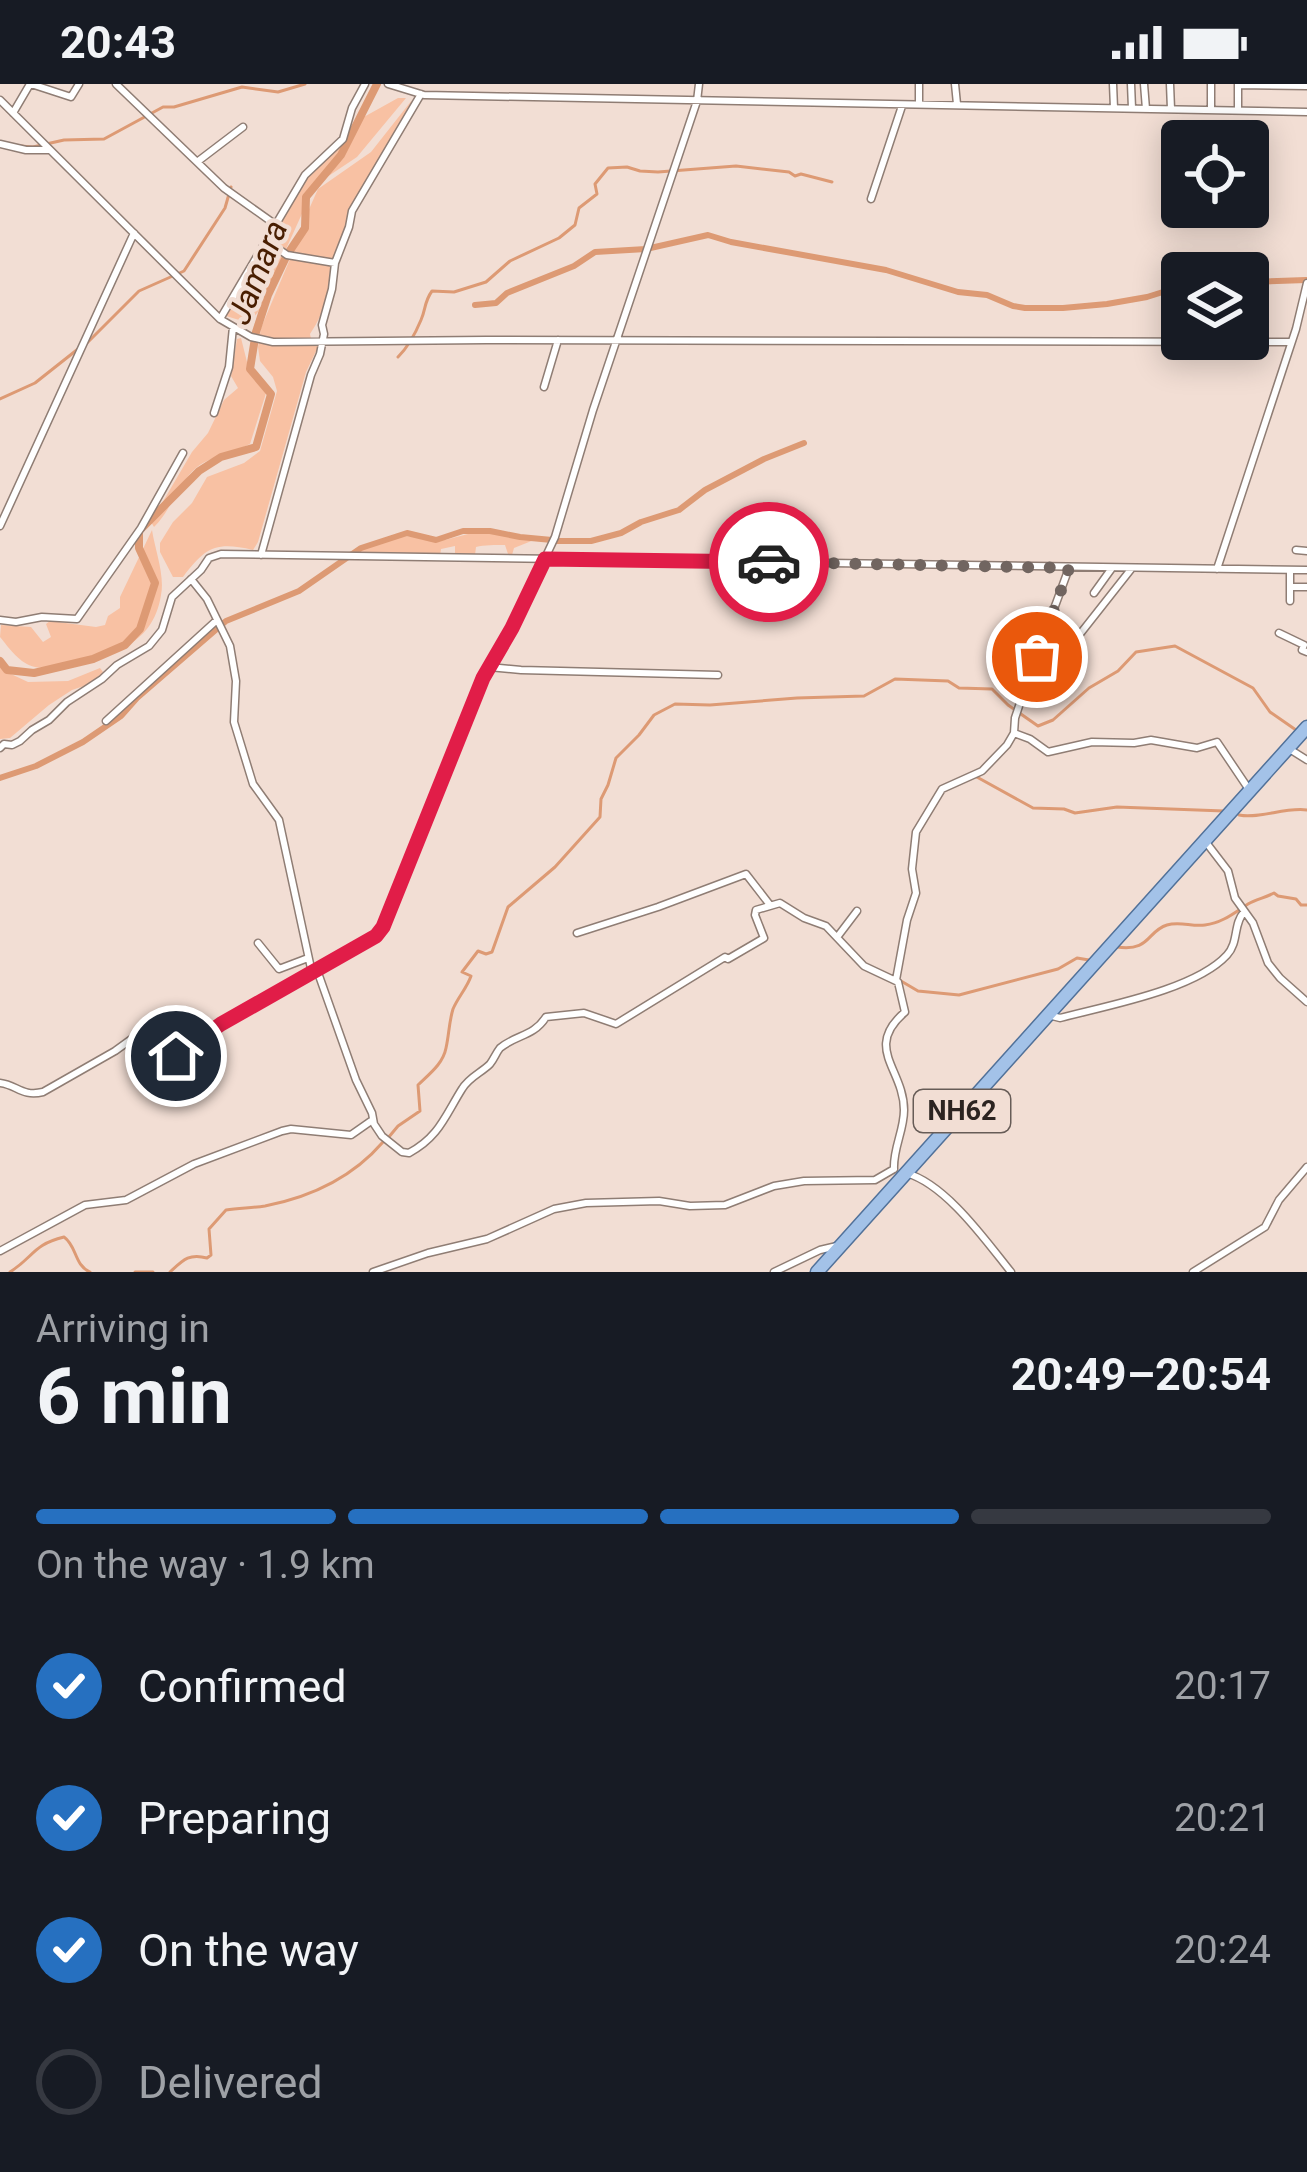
<!DOCTYPE html>
<meta charset="utf-8">
<style>
:root{--surface:#171b24;--page:#20242c;--text:#f1f3f6;--muted:#9ea1a6;--line:#363941;--accent:#2670c0}
body{margin:0;font-family:Roboto,sans-serif;background:var(--page);color:var(--text);height:100vh;display:flex;flex-direction:column;font-size:45px;white-space:nowrap}
*{box-sizing:border-box;margin:0}
p{font-size:39px;color:var(--muted)}
.icon{flex:none;width:66px;height:66px;fill:none;stroke:currentColor;stroke-width:2;stroke-linecap:round;stroke-linejoin:round}
.map{position:relative;height:1188px;overflow:hidden}
.panel{display:flex;flex-direction:column;background:var(--surface);flex:1}
.panel>*{flex:none}
.fabs{position:absolute;left:1161px;top:36px;display:grid;gap:24px}
.fabs a{display:grid;place-items:center;width:108px;height:108px;border-radius:12px;background:var(--surface);box-shadow:0 6px 30px #0003;font-size:60px}
.pin{position:absolute;display:grid;place-items:center;width:102px;height:102px;color:#fff;margin:-51px;border:6px solid #fff;border-radius:50%;box-shadow:0 3px 12px #0007}
.courier{position:absolute;display:grid;place-items:center;width:120px;height:120px;margin:-60px;border:9px solid #e11d48;border-radius:50%;background:#fff;color:#222;box-shadow:0 3px 15px #0007}
.headline em{font-style:normal;font-weight:700}
.headline div{display:flex;flex-direction:column-reverse}
.headline{display:flex;align-items:center;justify-content:space-between;height:204px;padding:0 36px}
h1{font-size:78px;font-weight:700;line-height:90px}
.bar{display:grid;grid-template-columns:repeat(4,1fr);gap:18px 12px;align-content:center;height:144px;padding:0 36px}
.bar i{height:15px;border-radius:9px;background:var(--line)}
.bar .active{background:var(--accent)}
.bar p{grid-column:span 4}
ol{padding:0 36px;list-style:none}
li{display:flex;align-items:center;gap:36px;height:132px}
li p{margin-inline-start:auto}
li .icon{padding:12px;border-radius:50%;background:var(--accent);color:#fff;stroke-width:4}
li:last-child{color:var(--muted)}
li i{width:66px;height:66px;border:6px solid var(--line);border-radius:50%}
.status{display:flex;justify-content:space-between;align-items:center;height:84px;padding:0 60px;background:var(--surface);direction:ltr}
.status svg{height:33px;fill:currentColor}
.map>svg:first-child{display:block}
.green{fill:#f8c1a3}
.lines{fill:none;stroke-linecap:round;stroke-linejoin:round}
.stream{stroke:#dd9a74;stroke-width:3}
.canal{stroke:#dd9a74;stroke-width:6}
.river{stroke:#dd9a74;stroke-width:8}
.street-casing{stroke:#8f7d74;stroke-width:9}
.primary-casing{stroke:#517199;stroke-width:15}
.street{stroke:#fff;stroke-width:6}
.primary{stroke:#a3c2e8;stroke-width:12}
.done{stroke:#716560;stroke-width:12;stroke-dasharray:0 21.6}
.route{stroke:#e11d48;stroke-width:15}
.labels{text-anchor:middle;dominant-baseline:central;stroke-width:9;stroke-linejoin:round;paint-order:stroke}
.shield{fill:#f2ded4;stroke:#675c57;stroke-width:3}
.shield-label{font-size:27px;font-weight:bold;fill:#2c2421}
.water-label{font-size:33px;font-style:italic;fill:#491e01;stroke:#f2ded4}
</style>
<div class="status"><b>20:43</b><svg viewBox="0 0 49 12"><path d="M0 12V9h3v3zM5 12V6h3v6zM10 12V3h3v9zM15 12V0h3v12zM26 1h20v11H26zM47 4h2v5h-2z"/></svg></div>
<div class="map">
<svg width="1307" height="1188" viewBox="0 0 1307 1188">
<rect width="100%" height="100%" fill="#f2ded4"/>
<path class="green" d="M398 14H406L357 73 315 101 286 165 268 157 309 91 341 61 362 34Z
M412 16 407 29 353 119 333 177 290 168 318 105 371 68Z
M264 164 280 169 282 173 258 228 249 239 226 232C235 209 252 186 264 164Z
M290 175 332 181C330 207 325 228 310 250L311 255 319 261 306 288 258 458 253 466C215 457 205 464 183 493H173L160 468V459L173 438 192 419 207 393 244 379 260 367 277 307 273 293 260 277 258 263 261 244Z
M241 254 248 282 267 306 250 360C235 368 217 371 203 379 179 393 173 425 154 443L151 438 192 368 208 349 224 316 238 304 231 292 237 255Z
M152 446C155 466 165 491 161 511 153 563 108 573 63 580 55 581 43 585 35 583 20 580 9 564 0 553L1 541 31 543 43 558 51 553 46 540 50 537 96 543 105 541 108 532 120 524V513Z
M490 448 534 456 514 464 512 471 508 470 505 461C496 461 484 461 476 463L475 471 455 470V462L441 465 440 472 345 469 405 452 445 456 468 450Z
M0 577 11 590 28 598 68 597 100 584 103 588 93 599 72 606 49 621 10 654 0 655Z"/>
<g class="lines">
<path class="stream" d="M20 62 33 63 64 56 104 55 163 23H174L242 3 278 8 305 0
M86 260 139 207 184 187 225 124 231 103
M398 273C407 264 416 248 421 236 426 225 424 218 432 207L454 208 486 198 510 177 559 154 575 141 579 124 597 110 595 100 608 84 627 83 640 87 658 88 736 82 789 88 795 92 801 90 832 98
M0 315 35 299 78 265
M975 692 1033 724 1064 725 1075 729 1117 723 1224 727
M1239 731C1261 735 1284 723 1307 726
M1117 863C1150 868 1147 847 1167 841 1180 837 1192 843 1205 841 1222 839 1234 829 1248 820 1256 815 1265 814 1274 809L1278 812 1296 815 1301 821H1307
M901 897 918 907 959 911 1058 885 1077 874 1089 876
M388 1054 398 1042 420 1027 418 1001C429 990 443 980 446 964 449 951 449 938 453 925 458 913 467 904 471 892L462 888 478 867 486 870 492 868 508 823 555 783 600 733 601 715 608 701 616 674 639 651 654 631 675 620 710 621 797 614 864 612 895 595 948 597 959 604 992 605 1008 621 1038 642 1053 636 1089 604 1118 587 1136 568 1175 562 1253 604 1270 628 1296 646
M10 1188C35 1172 32 1161 64 1153 77 1162 74 1181 90 1188
M135 1188H153
M170 1188C183 1176 189 1169 207 1174L211 1171 209 1145 226 1126C239 1124 252 1124 265 1122 311 1113 352 1094 383 1058"/>
<path class="canal" d="M1248 198 1306 196
M475 221 496 219 507 209 574 182 595 168 646 165 708 151 731 158 886 186 958 208 987 211 1013 222 1025 224H1063L1107 220 1147 213 1182 202
M556 457H591L621 449 641 438 679 426 705 406 764 375 804 359
M0 694 36 682 83 658 121 632 137 614 226 537 299 507 361 464 407 449 436 456 463 447H490L520 453 552 456"/>
<path class="river" d="M0 577 7 586 34 589 93 575 125 561 140 545 155 499 139 464V447L199 387 221 373 256 363 271 310 250 285 256 248 268 211 287 171 305 144 306 113 341 71 377 0"/>
<defs>
<path id="street" d="M31 0 71 13 79 0
M116 0 224 104 276 141
M388 0 424 11 1307 28
M919 0V20
M955 0 957 20
M1113 0 1114 24
M1131 0 1132 24
M1144 0 1146 25
M1170 0 1171 25
M1211 0V26
M1238 0V26
M1238 1 1307 2
M0 16 220 235 305 91 343 55 352 24 365 0
M13 29 30 0
M0 60 26 66H50
M197 78 243 43
M871 115 902 22
M264 161 274 162 287 171 335 179
M220 235 251 253 273 258 486 256 1291 258
M544 303 558 256
M214 329 229 283 233 243
M0 442 134 149
M1296 466 1307 467
M261 471 311 291 320 270 324 250 322 241 332 205 335 179 349 143 352 127 421 10
M1217 485 1296 245 1307 199
M1290 487V517
M191 495 207 515 230 562 236 597 234 638 253 700 279 736 312 889
M1290 503H1307
M1094 509 1112 484
M0 536 16 538 42 533 77 535 141 444 183 369
M1279 549 1304 561 1302 566 1307 568
M1080 550 1132 484
M489 583 521 586 718 591
M106 637 217 536
M1014 649 1030 655 1048 668 1092 658 1134 659 1151 656 1197 664 1217 658 1248 704
M0 664 4 660 12 661 20 657 32 646 49 636 67 618 102 595 117 581 149 562 162 546 172 513 201 486 209 474 221 470 1307 486
M1291 666 1307 676
M1205 757 1228 787 1235 814 1253 839 1268 879 1280 894 1307 918
M577 849 658 823 746 790 770 821
M838 852 857 827
M258 859 279 885 308 874
M317 886 356 996 372 1029 374 1040 382 1052 402 1068 409 1069C439 1053 445 1032 462 1005 469 993 481 989 490 980 494 975 496 969 500 964 517 950 533 953 546 933L584 929 616 940 725 873 728 875 764 854 755 831 756 826 780 819 804 834 826 842 864 882 898 898 905 928C863 964 904 985 904 1026 904 1047 893 1064 894 1085
M896 896 907 836 916 809 912 785 916 748 942 705 982 687 1007 661 1014 649 1015 634 1026 601 1069 484
M1052 932 1060 934C1105 922 1195 906 1227 871 1239 858 1233 840 1244 828
M0 999C17 1001 22 1013 43 1008L115 967 144 946 169 971 176 972 221 940 376 852 383 843 483 594 512 544 555 453 593 326 697 17 699 0
M906 1089C946 1100 986 1157 1011 1188
M0 1167 85 1121 126 1116 194 1080 282 1047 291 1045 351 1051 371 1037
M373 1188 428 1169 487 1155 554 1125 586 1119 659 1117 690 1122 725 1121 774 1102 804 1097 875 1096 894 1085
M774 1188 820 1166 837 1162
M1193 1188 1265 1143 1279 1116 1307 1083"/>
<path id="primary" d="M817 1188 1307 643"/>
</defs>
<use href="#street" class="street-casing"/>
<use href="#primary" class="primary-casing"/>
<use href="#street" class="street"/>
<use href="#primary" class="primary"/>
</g>
<g class="lines">
<path class="done" d="M769 478 1069 484 1037 573"/>
<path class="route" d="M176 972 221 940 376 852 383 843 483 594 512 544 545 475 769 478"/>
</g>
<g class="labels">
<rect class="shield" x="914" y="1006" width="96" height="42" rx="9"/>
<g class="shield-label">
<text x="962" y="1027">NH62</text>
</g>
<g class="water-label">
<text transform="translate(257 188) rotate(-68)">Jamara</text>
</g>
</g>
</svg>
<div class="fabs">
<a><svg class="icon" aria-label="locate" viewBox="0 0 24 24"><circle cx="12" cy="12" r="6"/><path d="M12 2v4M12 18v4M2 12h4M18 12h4"/></svg></a>
<a><svg class="icon" aria-label="layers" viewBox="0 0 24 24"><path d="M12 4l9 5-9 5-9-5zM3 14l9 5 9-5"/></svg></a>
</div>
<div class="pin" style="left:1037px;top:573px;background:#ea580c"><svg class="icon" aria-label="bag" viewBox="0 0 24 24"><path d="M5 8h14l-1 12H6zM9 8a3 3 0 0 1 6 0"/></svg></div>
<div class="pin" style="left:176px;top:972px;background:#1f2937"><svg class="icon" aria-label="home" viewBox="0 0 24 24"><path d="M3 11l9-7 9 7M6 9v11h12V9"/></svg></div>
<div class="courier" style="left:769px;top:478px"><svg class="icon" aria-label="car" viewBox="0 0 24 24"><path d="M5 17H2v-5l4-1 3-4h7l3 4 3 1v5h-3M9 17h6M6 11h13"/><circle cx="7" cy="17" r="2"/><circle cx="17" cy="17" r="2"/></svg></div>
</div>
<section class="panel">
<div class="headline"><div><h1>6 min</h1><p>Arriving in</p></div><em>20:49–20:54</em></div>
<div class="bar"><i class="active"></i><i class="active"></i><i class="active"></i><i></i><p>On the way · 1.9 km</p></div>
<ol>
<li><svg class="icon" aria-label="check" viewBox="0 0 24 24"><path d="M5 12l5 5 9-10"/></svg>Confirmed<p>20:17</p></li>
<li><svg class="icon" aria-label="check" viewBox="0 0 24 24"><path d="M5 12l5 5 9-10"/></svg>Preparing<p>20:21</p></li>
<li><svg class="icon" aria-label="check" viewBox="0 0 24 24"><path d="M5 12l5 5 9-10"/></svg>On the way<p>20:24</p></li>
<li><i></i>Delivered</li>
</ol>
</section>
